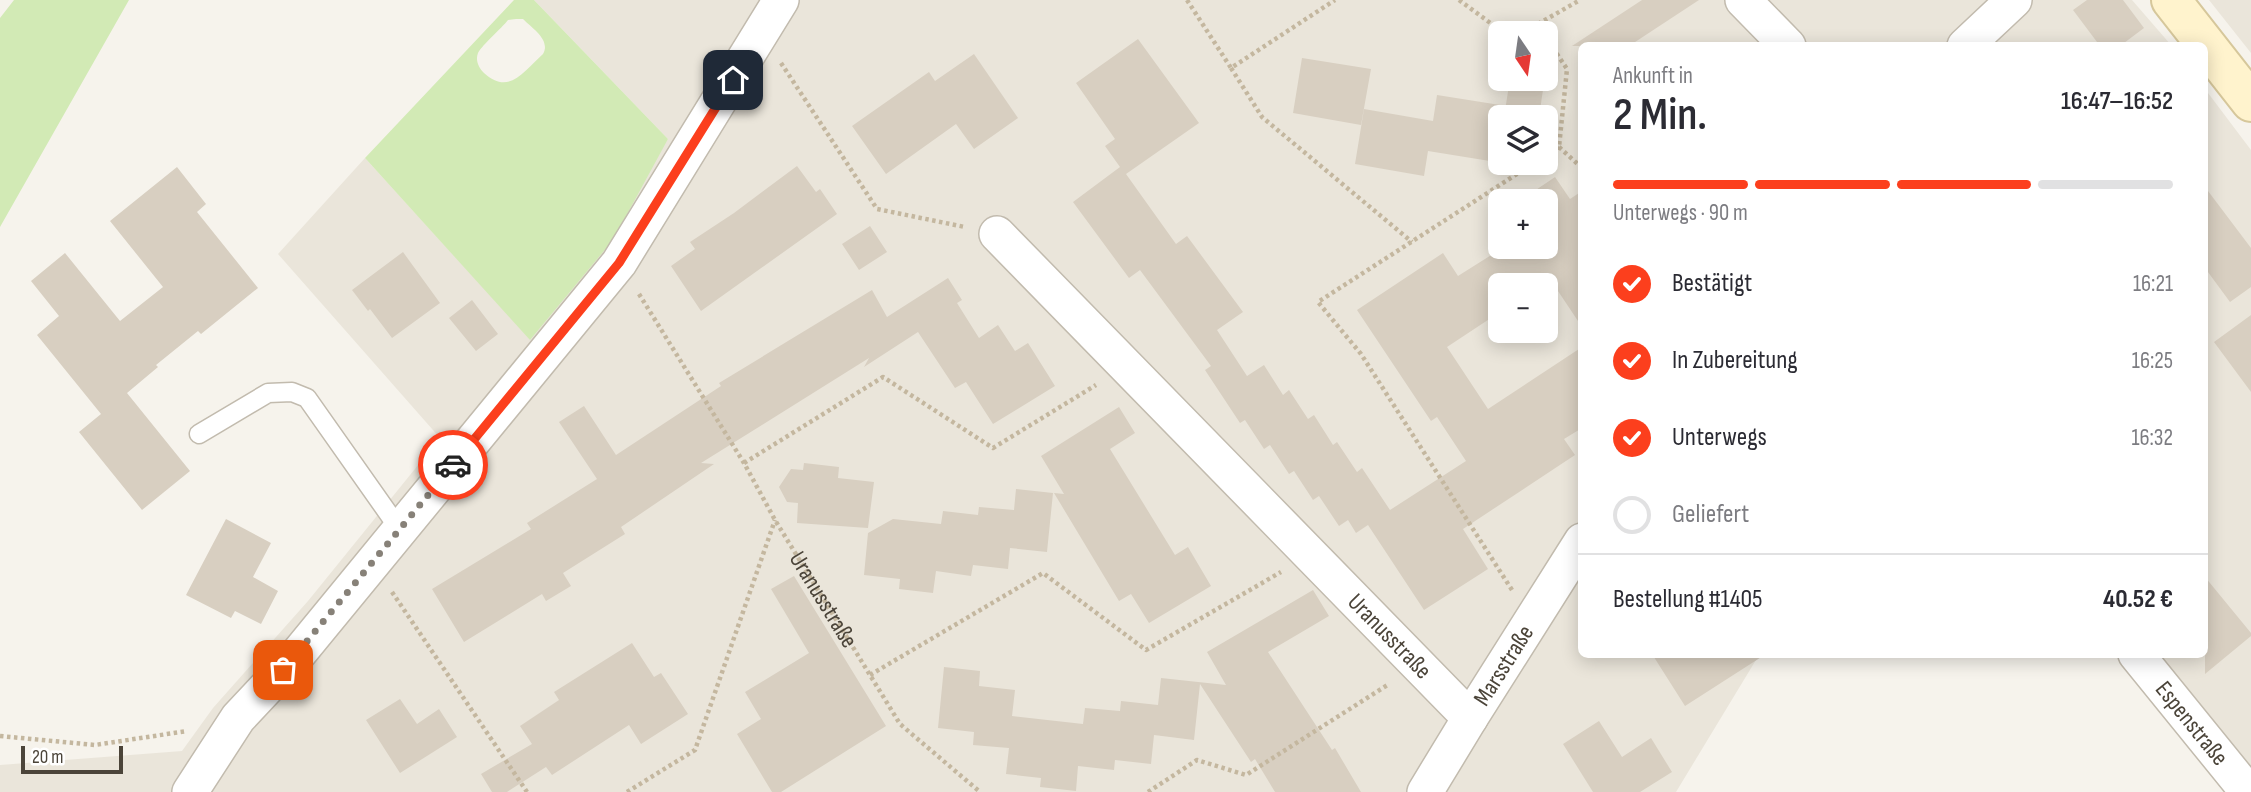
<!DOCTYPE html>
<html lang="de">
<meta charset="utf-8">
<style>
:root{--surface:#fff;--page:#f7f7f7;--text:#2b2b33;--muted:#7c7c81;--line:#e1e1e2;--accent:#fc3f1d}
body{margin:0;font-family:"Sofia Sans Condensed",sans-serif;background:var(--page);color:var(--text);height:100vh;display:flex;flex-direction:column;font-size:26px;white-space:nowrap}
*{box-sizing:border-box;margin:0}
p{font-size:23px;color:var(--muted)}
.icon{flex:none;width:38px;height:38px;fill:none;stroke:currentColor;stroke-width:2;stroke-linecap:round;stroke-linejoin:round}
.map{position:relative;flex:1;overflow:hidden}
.side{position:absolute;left:1578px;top:42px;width:630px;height:616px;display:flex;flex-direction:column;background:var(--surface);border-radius:10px;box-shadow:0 4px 18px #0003}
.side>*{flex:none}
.needle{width:46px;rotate:167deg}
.controls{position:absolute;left:1488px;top:21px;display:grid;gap:14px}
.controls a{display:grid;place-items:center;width:70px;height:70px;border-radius:10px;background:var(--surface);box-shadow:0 4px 18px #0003;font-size:35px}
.scale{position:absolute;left:21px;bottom:18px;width:102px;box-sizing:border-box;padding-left:7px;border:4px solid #4b4439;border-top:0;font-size:19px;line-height:24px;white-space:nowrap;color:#4b4439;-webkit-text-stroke:5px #fff;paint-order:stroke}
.pin{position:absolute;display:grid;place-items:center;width:60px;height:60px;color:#fff;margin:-30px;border-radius:14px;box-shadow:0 4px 10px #0006}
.courier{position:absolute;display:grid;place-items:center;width:70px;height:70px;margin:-35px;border:5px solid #fc3f1d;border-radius:50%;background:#fff;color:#222;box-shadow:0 2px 9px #0007}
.headline em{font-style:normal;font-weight:600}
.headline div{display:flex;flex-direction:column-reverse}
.headline{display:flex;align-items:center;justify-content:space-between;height:119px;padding:0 35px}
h1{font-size:46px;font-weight:600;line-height:52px}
.bar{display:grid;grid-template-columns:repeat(4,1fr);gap:10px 7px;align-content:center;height:84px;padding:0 35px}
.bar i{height:9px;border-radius:5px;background:var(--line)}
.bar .on{background:var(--accent)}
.bar p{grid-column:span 4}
.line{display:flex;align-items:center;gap:18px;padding:0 35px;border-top:2px solid var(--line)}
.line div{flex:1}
ol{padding:0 35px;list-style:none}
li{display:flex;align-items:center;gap:21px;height:77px}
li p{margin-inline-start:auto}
li .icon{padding:7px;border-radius:50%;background:var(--accent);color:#fff;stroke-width:4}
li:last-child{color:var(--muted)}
li i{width:38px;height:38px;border:4px solid var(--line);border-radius:50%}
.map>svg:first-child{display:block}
.residential{fill:#eae5da;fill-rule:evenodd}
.green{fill:#d2eab5;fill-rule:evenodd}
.building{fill:#d8cfc1}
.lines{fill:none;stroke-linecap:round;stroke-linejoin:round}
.service-casing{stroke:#c2bbae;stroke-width:21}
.minor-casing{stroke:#c2bbae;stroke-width:38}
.secondary-casing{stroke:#d6c79b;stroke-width:42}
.path{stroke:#c4b79f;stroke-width:4.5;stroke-dasharray:3.5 3.5;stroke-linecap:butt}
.service{stroke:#fff;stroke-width:18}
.minor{stroke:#fff;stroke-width:35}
.secondary{stroke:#fff3cd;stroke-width:38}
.done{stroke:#878178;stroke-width:7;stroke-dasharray:0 12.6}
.route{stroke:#fc3f1d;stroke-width:9}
.labels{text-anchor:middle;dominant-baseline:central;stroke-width:7;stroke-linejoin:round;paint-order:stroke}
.street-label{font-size:24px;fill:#4b4439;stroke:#fff}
</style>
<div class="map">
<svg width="2251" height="792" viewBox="0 0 2251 792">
<rect width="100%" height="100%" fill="#f6f3ec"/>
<path class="residential" d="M534 0H2132L2171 45 1582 46V654L1759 655 1676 792H0V765L182 751 213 708 308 601 440 438 278 254 365 158 530 339 668 139ZM1500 33H1545V79H1500ZM1500 117H1545V163H1500ZM1500 201H1545V247H1500ZM1500 285H1545V331H1500Z
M2209 0H2251V53Z
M2205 89 2251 150V792L2121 655 2205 654Z"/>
<path class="green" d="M14 0H129L0 227V18Z
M514 0H534L668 139 613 240 530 340 365 158ZM516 19H523C533 29 551 40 543 54 524 71 509 96 484 73 479 68 475 61 478 53 483 44 501 29 508 20Z"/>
<path class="building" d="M1642 0H1699L1629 46H1572Z
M2087 0H2123L2144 28 2120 46H2100L2073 10Z
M1138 39 1199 123 1126 174 1176 244 1187 236 1243 312 1217 330 1247 376 1264 365 1283 395 1289 390 1308 419 1314 415 1333 445 1337 442 1357 472 1362 468 1390 510 1466 461 1437 417 1431 421 1357 310 1443 253 1458 276 1504 247H1550L1545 240V201H1524V198L1555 177 1570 199 1582 191V327L1554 285H1500V312L1447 347 1488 409 1582 347V428L1564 439 1575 455 1463 529 1488 569 1424 610 1368 525 1356 533 1348 520 1339 526 1319 496 1313 500 1294 471 1289 474 1270 445 1264 449 1245 420 1240 423 1205 370 1211 366 1140 270 1129 278 1073 202 1120 167 1105 146 1115 139 1076 83Z
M974 54 1018 118 974 149 956 124 886 174 852 126 929 72 935 81Z
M1302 58 1371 69 1361 125 1293 113Z
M1510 79 1544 83 1539 117H1504Z
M1437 95 1500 105V142L1496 162 1428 151 1424 176 1355 164 1364 109 1433 121Z
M797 166 816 192 820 189 837 214 701 311 671 266 695 249 690 242 734 213Z
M177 167 206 204 197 212 258 288 201 334 198 331 156 365 158 367 127 393 190 471 142 510 79 432 101 414 37 335 59 316 31 281 65 253 120 321 163 287 110 221Z
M2205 187 2251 248V287L2230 302 2205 268Z
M870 226 887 252 859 270 842 244Z
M403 252 440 303 392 338 370 309 368 311 352 290Z
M948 278 962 300 957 303 979 338 998 325 1015 351 1028 343 1055 386 993 424 966 382 955 388 918 332 864 367 869 358 701 463 714 464 621 527 625 534 563 573 571 586 546 601 542 594 464 642 432 589 531 529 527 523 597 479 559 422 584 406 616 455 721 386 719 383 872 290 887 317Z
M472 300 498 334 476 351 449 318Z
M2251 315V392L2214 342Z
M1119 407 1135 433 1110 449 1175 555 1188 547 1211 586 1149 623 1131 594 1119 601 1054 493 1064 494 1041 456Z
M804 463 839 467 838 478 874 482 868 528 797 523 798 503 787 502 779 487 791 469 803 470Z
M1016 489 1053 493 1047 552 1010 548 1008 569 973 565 971 576 936 571 933 593 899 589 900 579 864 575 868 533 893 519 941 524 943 511 978 515 979 507 1014 510Z
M226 519 271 543 253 577 278 591 261 624 235 611 231 618 186 595Z
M794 576 886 726 781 792H772L737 734 761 719 745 692 809 653 771 589Z
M2205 577 2251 633V636L2205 674Z
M1313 590 1329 616 1268 652 1332 750 1335 748 1361 792H1275L1255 759 1251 762 1200 684 1194 740 1154 735 1151 764 1115 760 1114 770 1078 766 1076 791 1040 787 1041 778 1006 774 1009 748 973 745 974 732 938 728 944 667 980 671 979 686 1015 690 1012 716 1083 724 1085 708 1120 711 1121 701 1158 705 1161 678 1226 685 1207 652Z
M632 643 654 677 661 673 688 714 641 744 629 725 552 775 546 767 507 792H492L481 774 532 744 520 726 559 700 554 692Z
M1652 654H1766L1685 706Z
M400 699 417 724 439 709 457 737 400 773 366 720Z
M1599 721 1622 757 1651 738 1672 772 1640 792H1593L1563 744Z"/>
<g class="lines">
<defs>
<path id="service" d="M199 434 268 393 292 392 307 398 400 530"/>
<g id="minor">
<path d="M1743 0 1788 46"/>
<path d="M1965 46 2014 0"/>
<path id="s2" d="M997 234 1470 718"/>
<path id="s3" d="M2136 654 2248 792"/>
<path d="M190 792 238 718 298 654 619 263 781 0"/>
<path id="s4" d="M1425 792 1470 718 1582 541"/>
</g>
<path id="secondary" d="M2171 0 2251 102"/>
</defs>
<use href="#service" class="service-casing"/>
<use href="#minor" class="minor-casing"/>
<use href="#secondary" class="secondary-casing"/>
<g class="path">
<path d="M1187 0 1231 68 1335 0"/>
<path d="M1459 0 1504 33"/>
<path d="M1538 24 1580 0"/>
<path d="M1522 33 1538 24 1544 33"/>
<path d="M1545 36 1567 69 1559 147"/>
<path d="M781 63 877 209 965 227"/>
<path d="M1231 68 1262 117 1412 242"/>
<path d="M1559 147 1582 168"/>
<path d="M1545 156 1559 147"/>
<path id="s1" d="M639 294 744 463 775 520 900 724 980 792"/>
<path d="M744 463 883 377 993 448 1096 385"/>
<path d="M1512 590 1361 354 1318 302 1534 163"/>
<path d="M392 592 527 792"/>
<path d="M870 675 1043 573 1146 650 1281 572"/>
<path d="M0 736 95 745 187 731"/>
<path d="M627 792 695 750 775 520"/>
<path d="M1148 792 1197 760 1246 775 1389 684"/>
</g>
<use href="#service" class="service"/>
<use href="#minor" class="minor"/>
<use href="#secondary" class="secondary"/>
</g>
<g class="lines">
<path class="done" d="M283 670 453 465"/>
<path class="route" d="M453 465 619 263 733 80"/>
</g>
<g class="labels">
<g class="street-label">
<text stroke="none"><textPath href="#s1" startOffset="357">Uranusstraße</textPath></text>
<text stroke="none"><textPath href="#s2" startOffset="562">Uranusstraße</textPath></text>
<text stroke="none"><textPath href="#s4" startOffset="149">Marsstraße</textPath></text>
<text stroke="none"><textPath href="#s3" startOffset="89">Espenstraße</textPath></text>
</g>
</g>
</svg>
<div class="controls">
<a><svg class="needle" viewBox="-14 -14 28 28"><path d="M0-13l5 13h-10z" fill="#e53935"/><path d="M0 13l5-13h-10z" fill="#7c7c81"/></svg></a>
<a><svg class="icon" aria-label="layers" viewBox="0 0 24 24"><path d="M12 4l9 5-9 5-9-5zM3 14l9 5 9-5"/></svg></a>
<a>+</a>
<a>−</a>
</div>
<div class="scale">20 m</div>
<div class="pin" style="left:283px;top:670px;background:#ea580c"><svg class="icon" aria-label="bag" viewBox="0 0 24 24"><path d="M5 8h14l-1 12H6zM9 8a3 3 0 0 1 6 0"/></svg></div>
<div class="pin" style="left:733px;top:80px;background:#1f2937"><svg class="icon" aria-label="home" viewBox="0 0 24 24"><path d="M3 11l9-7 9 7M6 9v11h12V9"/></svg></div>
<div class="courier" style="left:453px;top:465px"><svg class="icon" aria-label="car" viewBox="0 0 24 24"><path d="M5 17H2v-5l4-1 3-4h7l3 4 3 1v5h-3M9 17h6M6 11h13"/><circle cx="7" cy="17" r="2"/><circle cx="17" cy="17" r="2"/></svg></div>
<section class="side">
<div class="headline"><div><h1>2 Min.</h1><p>Ankunft in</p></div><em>16:47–16:52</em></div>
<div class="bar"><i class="on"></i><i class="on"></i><i class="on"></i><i></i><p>Unterwegs · 90 m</p></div>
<ol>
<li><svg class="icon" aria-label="check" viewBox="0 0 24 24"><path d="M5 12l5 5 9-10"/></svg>Bestätigt<p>16:21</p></li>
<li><svg class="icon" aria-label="check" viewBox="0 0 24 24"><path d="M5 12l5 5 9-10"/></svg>In Zubereitung<p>16:25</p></li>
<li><svg class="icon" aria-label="check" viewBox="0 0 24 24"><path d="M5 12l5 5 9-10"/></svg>Unterwegs<p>16:32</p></li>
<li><i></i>Geliefert</li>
</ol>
<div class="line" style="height:91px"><div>Bestellung #1405</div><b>40.52 €</b></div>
</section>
</div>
